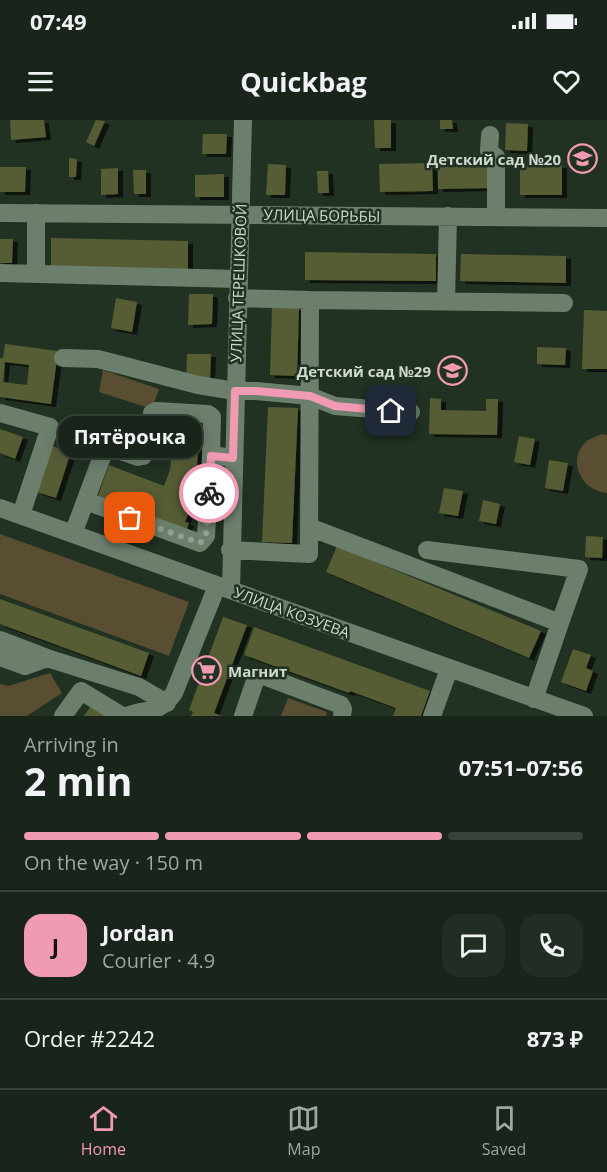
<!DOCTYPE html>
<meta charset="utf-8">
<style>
:root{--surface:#19251a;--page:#222d23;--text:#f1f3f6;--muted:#9fa5a2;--line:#374239;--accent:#f19ab3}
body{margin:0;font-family:"Open Sans",sans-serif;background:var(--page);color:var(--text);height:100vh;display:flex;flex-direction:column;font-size:22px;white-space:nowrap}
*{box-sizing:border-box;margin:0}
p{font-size:20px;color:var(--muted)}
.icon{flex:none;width:33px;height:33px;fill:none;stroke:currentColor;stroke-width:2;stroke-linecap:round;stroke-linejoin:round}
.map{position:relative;height:596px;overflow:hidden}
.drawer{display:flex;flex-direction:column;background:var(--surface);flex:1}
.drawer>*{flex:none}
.pin{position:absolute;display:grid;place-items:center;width:51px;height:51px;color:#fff;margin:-26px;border-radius:12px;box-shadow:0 3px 9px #0006}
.courier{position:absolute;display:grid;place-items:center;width:60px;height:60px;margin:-30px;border:4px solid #f19ab3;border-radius:50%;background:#fff;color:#222;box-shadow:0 2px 8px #0007}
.bubble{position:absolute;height:42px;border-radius:18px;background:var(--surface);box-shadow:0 3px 15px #0003,0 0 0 2px var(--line);font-size:20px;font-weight:700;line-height:42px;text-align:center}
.headline em{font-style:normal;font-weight:700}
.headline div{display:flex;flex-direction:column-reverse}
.headline{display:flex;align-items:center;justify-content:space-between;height:102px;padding:0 24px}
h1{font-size:39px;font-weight:700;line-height:45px}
.bar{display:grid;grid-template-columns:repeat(4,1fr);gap:9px 6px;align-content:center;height:72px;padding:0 24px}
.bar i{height:8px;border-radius:4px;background:var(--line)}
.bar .selected{background:var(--accent)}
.bar p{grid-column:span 4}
.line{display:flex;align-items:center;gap:15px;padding:0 24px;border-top:2px solid var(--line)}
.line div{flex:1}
.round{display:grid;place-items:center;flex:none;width:63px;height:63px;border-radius:18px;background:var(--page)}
.status{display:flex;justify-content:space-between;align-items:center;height:42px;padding:0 30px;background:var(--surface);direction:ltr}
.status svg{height:16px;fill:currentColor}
header{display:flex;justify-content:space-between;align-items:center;height:78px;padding:0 24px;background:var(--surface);font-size:27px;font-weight:700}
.tab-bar{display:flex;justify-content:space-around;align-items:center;height:84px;border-top:2px solid var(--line);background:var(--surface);font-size:16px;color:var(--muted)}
.tab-bar a{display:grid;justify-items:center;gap:3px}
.tab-bar .selected{color:var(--accent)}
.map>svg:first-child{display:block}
.green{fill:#594d32}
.building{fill:#565d34;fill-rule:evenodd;filter:url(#shadow)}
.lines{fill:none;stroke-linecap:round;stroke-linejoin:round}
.minor{stroke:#6c7f6d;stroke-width:18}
.done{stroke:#939f93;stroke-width:6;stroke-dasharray:0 10.8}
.route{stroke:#f19ab3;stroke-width:8}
.labels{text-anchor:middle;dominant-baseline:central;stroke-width:5;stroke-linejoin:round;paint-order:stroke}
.poi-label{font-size:15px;font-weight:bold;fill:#d0dad0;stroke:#213122;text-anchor:end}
.street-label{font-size:15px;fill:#d0dad0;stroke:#213122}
</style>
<div class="status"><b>07:49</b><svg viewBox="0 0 49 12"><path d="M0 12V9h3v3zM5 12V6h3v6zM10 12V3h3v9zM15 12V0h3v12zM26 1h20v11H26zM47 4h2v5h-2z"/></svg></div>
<header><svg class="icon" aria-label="menu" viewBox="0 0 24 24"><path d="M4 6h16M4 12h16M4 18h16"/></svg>Quickbag<svg class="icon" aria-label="heart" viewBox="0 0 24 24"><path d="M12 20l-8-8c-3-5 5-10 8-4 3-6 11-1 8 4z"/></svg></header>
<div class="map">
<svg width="607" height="596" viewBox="0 0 607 596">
<defs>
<filter id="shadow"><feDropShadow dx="5" dy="3" stdDeviation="0" flood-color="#0009"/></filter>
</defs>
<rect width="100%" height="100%" fill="#213122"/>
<path class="green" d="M103 250 159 269 152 289 99 272Z
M602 314 607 315V373C581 371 565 339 588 320 592 318 598 316 602 314Z
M0 414 189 482 169 536 0 474Z
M50 553 62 573 27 596H0V564L8 566Z
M288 578 327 592 326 596H281Z"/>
<path class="building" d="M10 0H44L46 17 11 20Z
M96 0 105 1 94 26 86 22Z
M374 0H391V28H375Z
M440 0H452L453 9H440Z
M506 3 528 4 527 31 505 30Z
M203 14H227L226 34H202Z
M69 38 77 39 76 57H69Z
M432 43 433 71 380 72 379 44Z
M268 44 286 45 285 75H266Z
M520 45H562V75H520Z
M492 46V68L438 69V47Z
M0 47H26L25 72H0Z
M118 48V74L101 75V49Z
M133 50H146V74H134Z
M317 51H328L329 73H318Z
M224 54V77H195V55Z
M51 118 188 121V150L51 148Z
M0 119H13L12 143H0Z
M305 132 436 134V161L305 160Z
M461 134 566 136V163L460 161Z
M189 174H213L212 204 188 205Z
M116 178 137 182 132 212 111 208Z
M272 187 299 188 297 256 270 255Z
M584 190 607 191V249H582Z
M5 224 58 231 51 284 0 277V238H3ZM5 242 29 245 27 265 3 262Z
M537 227 566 228 565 245 537 244Z
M187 234H211L210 261H186Z
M430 278 441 279V290L486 291V279H498L497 315 429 314Z
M268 287 298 288 292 423 262 422Z
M172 300 200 303 195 377 185 402 189 403 187 409 98 376 109 345 164 366 170 350 171 340H168Z
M0 309 23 317 15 339 0 333Z
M519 316 535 319 530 345 514 342Z
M52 326 71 332 56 378 37 372Z
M549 340 568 343 563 371 545 368Z
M444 368 463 371 458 396 439 393Z
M483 380 500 384 496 404 479 401Z
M586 416 603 417 602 438 585 437Z
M337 426 541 511 529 538 326 452Z
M0 479 149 533 141 556 0 504Z
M223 497 247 505 214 593 222 596H191L193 592 189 590Z
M254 507 430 571 421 596H393L396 588 350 571 349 573 244 535Z
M573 529 591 535 586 548 593 551 586 571 561 562Z
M91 586 106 596H84Z"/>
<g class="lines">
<path class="minor" d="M490 15 489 31 496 37V96
M0 93 607 98
M36 93V154
M0 153 238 159
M310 180 564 183
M446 181 448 96
M63 238 98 239 198 265 235 271H256L310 276 335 286 411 292
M0 293 50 307 21 395
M86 381 200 423 206 416 211 335
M0 388 584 596
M309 407 560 503 534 579
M73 414 106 326 138 337 143 336 146 331 152 293 156 291 208 294 212 297 211 335 233 338
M230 430 309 434 310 180 237 178
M427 430 579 449 560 503
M231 470 243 0
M0 520 47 538 139 567 167 583
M0 537 25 546 47 538
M63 596 81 571 122 596
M127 596C149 587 157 596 174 573L217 466
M243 596 255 561 259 557 264 556 341 585 343 589 342 596
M432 596 449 549"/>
</g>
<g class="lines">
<path class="done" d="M130 398 200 423 206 416 209 373"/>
<path class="route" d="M209 373 211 336 233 338 235 271H256L310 276 335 286 391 291"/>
</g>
<defs>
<symbol id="school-ring" viewBox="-11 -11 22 22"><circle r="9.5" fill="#213122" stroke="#f19ab3" stroke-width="1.5"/><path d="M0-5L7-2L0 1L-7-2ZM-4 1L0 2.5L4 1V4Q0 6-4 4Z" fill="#f19ab3"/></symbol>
<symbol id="supermarket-ring" viewBox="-11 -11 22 22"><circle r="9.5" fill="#213122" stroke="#f19ab3" stroke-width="1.5"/><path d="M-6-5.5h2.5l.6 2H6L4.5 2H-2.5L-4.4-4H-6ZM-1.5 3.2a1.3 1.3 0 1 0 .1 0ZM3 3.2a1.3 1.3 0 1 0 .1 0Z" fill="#f19ab3"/></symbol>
</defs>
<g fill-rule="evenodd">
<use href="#school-ring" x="566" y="22" width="33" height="33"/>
<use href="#school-ring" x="436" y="234" width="33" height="33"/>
<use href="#supermarket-ring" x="190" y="534" width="33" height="33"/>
</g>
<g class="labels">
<g class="poi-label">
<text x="561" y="39">Детский сад №20</text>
<text x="431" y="251">Детский сад №29</text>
<text x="228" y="551" text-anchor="start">Магнит</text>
</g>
<g class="street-label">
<text transform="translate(322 95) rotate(1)">УЛИЦА БОРЬБЫ</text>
<text transform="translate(238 163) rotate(-88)">УЛИЦА ТЕРЕШКОВОЙ</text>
<text transform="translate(292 492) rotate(20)">УЛИЦА КОЗУЕВА</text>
</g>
</g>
</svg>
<div class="pin" style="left:130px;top:398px;background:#ea580c"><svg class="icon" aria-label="bag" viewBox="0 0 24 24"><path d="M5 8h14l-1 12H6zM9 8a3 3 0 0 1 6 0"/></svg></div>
<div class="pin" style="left:391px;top:291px;background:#1f2937"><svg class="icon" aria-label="home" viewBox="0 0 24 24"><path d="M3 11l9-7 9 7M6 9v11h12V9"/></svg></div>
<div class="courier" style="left:209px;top:373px"><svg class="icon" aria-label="bike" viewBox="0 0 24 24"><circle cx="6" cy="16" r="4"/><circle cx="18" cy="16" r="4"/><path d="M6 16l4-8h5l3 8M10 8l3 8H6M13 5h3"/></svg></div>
<div class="bubble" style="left:58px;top:296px;width:144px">Пятёрочка</div>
</div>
<section class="drawer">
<div class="headline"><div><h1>2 min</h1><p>Arriving in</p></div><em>07:51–07:56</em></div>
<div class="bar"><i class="selected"></i><i class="selected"></i><i class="selected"></i><i></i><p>On the way · 150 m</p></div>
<div class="line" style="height:108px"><b class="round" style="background:var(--accent);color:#111">J</b><div><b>Jordan</b><p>Courier · 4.9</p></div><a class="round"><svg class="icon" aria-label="chat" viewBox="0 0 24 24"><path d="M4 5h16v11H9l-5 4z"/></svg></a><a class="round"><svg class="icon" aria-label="phone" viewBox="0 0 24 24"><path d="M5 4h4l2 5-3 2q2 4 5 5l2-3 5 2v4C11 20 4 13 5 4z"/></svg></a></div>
<div class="line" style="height:78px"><div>Order #2242</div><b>873 ₽</b></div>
</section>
<nav class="tab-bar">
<a class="selected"><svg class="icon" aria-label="home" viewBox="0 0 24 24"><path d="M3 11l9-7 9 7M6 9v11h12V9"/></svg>Home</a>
<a><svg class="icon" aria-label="map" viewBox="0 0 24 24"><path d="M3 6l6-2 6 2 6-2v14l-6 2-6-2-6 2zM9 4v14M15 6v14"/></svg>Map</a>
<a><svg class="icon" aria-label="saved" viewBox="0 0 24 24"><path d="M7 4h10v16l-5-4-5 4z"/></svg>Saved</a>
</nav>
